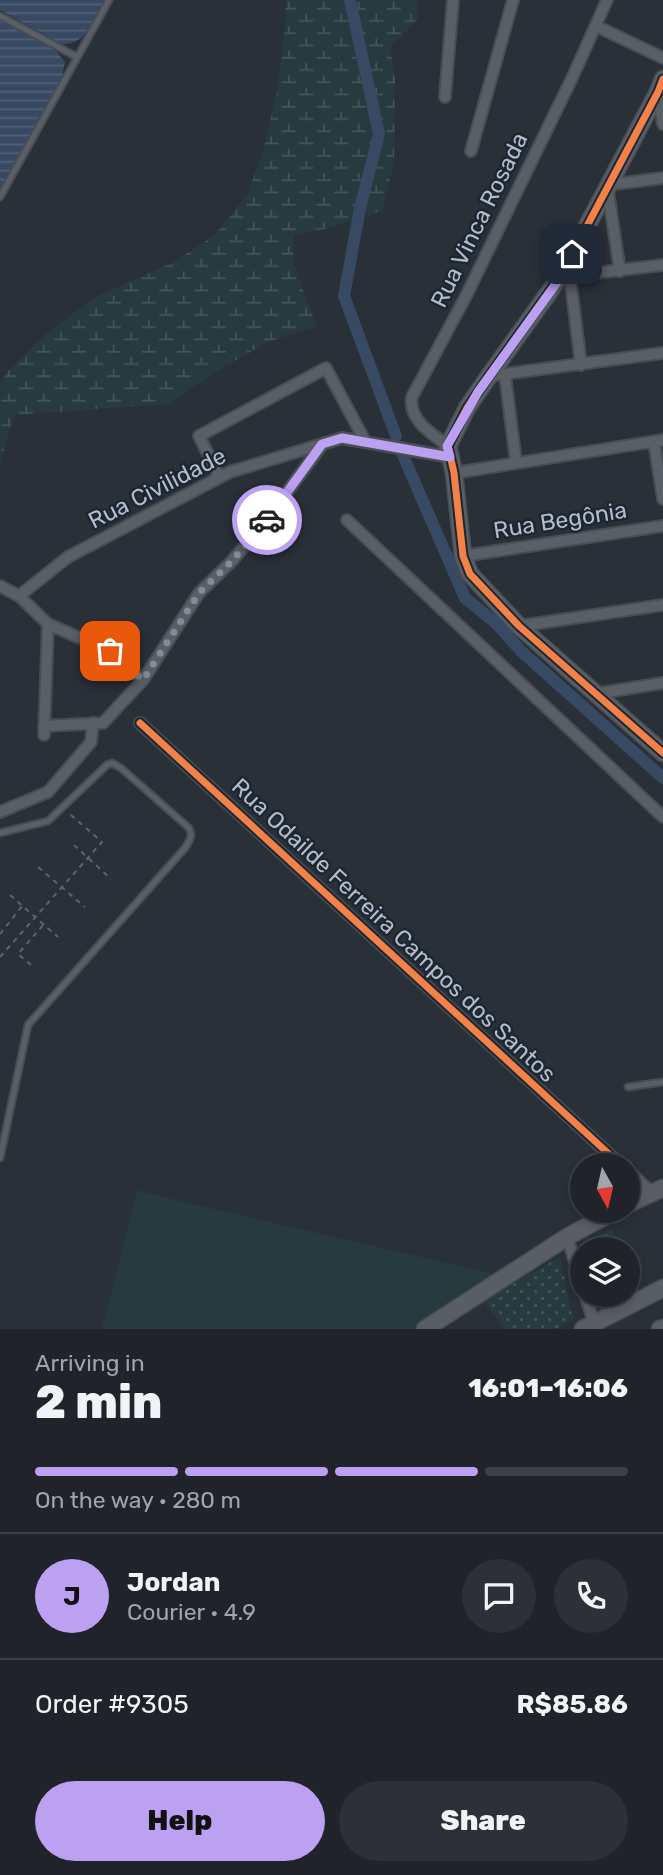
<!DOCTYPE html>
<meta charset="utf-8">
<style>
:root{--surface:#20242a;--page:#2d3036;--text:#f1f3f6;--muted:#a2a4a8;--line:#3d4147;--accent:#bca0f2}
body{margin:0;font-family:Rubik,sans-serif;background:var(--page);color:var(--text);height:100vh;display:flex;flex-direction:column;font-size:26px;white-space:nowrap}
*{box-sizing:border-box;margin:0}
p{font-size:23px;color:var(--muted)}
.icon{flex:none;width:38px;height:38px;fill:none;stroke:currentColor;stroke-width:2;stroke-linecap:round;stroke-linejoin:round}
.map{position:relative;height:1329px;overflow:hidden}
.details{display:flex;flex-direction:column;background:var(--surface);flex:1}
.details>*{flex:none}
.needle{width:46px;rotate:172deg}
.tools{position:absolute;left:570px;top:1153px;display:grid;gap:14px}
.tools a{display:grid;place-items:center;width:70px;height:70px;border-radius:50%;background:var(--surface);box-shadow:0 4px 10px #0003,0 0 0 2px var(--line);font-size:35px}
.pin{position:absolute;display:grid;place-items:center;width:60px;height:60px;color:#fff;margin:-30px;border-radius:14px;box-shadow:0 4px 10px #0006}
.courier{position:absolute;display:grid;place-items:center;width:70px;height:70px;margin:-35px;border:5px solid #bca0f2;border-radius:50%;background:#fff;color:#222;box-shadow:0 2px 9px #0007}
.headline em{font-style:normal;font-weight:800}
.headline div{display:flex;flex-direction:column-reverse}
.headline{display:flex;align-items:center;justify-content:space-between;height:119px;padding:0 35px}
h1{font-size:46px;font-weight:800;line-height:52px}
.bar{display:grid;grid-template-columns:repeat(4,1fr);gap:10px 7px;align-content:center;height:84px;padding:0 35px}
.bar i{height:9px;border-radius:5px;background:var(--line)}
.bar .active{background:var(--accent)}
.bar p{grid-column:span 4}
.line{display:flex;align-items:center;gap:18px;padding:0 35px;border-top:2px solid var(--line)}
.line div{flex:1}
.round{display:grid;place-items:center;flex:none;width:74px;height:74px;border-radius:37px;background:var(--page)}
.primary-button{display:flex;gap:14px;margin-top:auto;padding:14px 35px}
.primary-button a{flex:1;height:80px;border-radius:42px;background:var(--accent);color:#111;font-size:28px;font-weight:800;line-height:80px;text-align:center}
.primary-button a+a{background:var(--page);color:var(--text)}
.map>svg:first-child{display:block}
.grass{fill:url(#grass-dots)}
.wetland{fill:url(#wetland-marsh)}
.garden{fill:#273a3e}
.water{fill:url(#water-rules)}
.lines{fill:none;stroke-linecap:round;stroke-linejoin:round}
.canal{stroke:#384963;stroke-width:12}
.lane-casing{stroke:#484c53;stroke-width:9}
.street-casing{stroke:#484c53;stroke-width:14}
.secondary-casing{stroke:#484c53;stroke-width:19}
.path{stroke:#5d636a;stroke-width:2;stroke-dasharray:5 5;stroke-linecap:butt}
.lane{stroke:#5a5e66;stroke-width:5}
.street{stroke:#5a5e66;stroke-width:10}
.secondary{stroke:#595d64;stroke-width:16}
.cycleway-casing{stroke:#1d2633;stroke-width:11}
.cycleway{stroke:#f48246;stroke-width:7}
.done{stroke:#848b96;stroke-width:7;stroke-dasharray:0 12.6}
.route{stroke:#bca0f2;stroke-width:9}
.labels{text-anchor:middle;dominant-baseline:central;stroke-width:5;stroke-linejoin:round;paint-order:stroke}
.street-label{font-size:23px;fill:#b4bcc9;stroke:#1d2633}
</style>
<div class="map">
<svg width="663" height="1329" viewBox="0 0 663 1329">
<defs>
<pattern id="grass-dots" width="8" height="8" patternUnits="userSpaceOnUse" patternTransform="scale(1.75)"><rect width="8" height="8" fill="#273a3e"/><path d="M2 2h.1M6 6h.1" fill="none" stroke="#445559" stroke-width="1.8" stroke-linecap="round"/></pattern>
<pattern id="wetland-marsh" width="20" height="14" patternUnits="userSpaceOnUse" patternTransform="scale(1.75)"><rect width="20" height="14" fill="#273a3e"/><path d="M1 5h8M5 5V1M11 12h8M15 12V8" fill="none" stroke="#445559"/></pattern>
<pattern id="water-rules" width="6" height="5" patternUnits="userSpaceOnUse" patternTransform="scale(1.75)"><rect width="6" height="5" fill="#384963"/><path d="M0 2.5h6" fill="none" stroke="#526178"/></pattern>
</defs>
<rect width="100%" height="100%" fill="#2a3038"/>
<path class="grass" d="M611 1229 621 1249H587L590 1239Z
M560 1257 573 1319 556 1329H505L483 1301Z"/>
<path class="wetland" d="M286 0H417L418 19 390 47 395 79 394 162 382 211 324 229 294 235 293 263 317 327 267 342 217 371 169 404 14 415 0 464V383L9 370 48 332 97 296 172 263 215 235 248 194 265 144 277 91 284 39Z"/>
<path class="garden" d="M137 1190 184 1202 495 1274 419 1329H102Z"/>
<path class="water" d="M0 0H105C94 19 87 45 62 44L0 10Z
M0 21 55 50 65 62 60 87 0 190Z"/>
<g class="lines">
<path class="canal" d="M350 0 379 134 360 208 344 296 396 436
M402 453 465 598 496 623 521 651 663 778"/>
<defs>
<path id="lane" d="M0 16 77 57
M0 197 109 0
M0 833 48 821 107 765 112 763 121 768 189 828C193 836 190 840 185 848L28 1025 0 1158
M628 1087 663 1082"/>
<path id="street" d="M596 26 663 58
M658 92 663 124
M445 97 453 0
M471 151 513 0
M620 271 607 185 663 178
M560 277 663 265
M570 277 581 365
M505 375 516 462
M489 376 663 353
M654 442 663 499
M448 446C432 434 408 420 412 397L466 296 573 76 607 0
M454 473 663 440
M219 476 199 436 326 368 365 441
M347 520 663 817
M463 556 663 526
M0 586 19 596 48 624 110 651 143 680
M19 596 68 557 230 472 342 438 450 457
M519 626 663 605
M594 694 663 683
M140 723 622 1166
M44 726 103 723 143 680 199 593 232 561 267 519 322 445
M44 735 48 624
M0 812 48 792 91 742 93 723
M628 1171 652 1193
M567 1237 583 1287
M585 1295 594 1322"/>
<path id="secondary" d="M663 79 658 92 560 277 489 376 467 408 448 446 454 473 463 556 470 574 519 626 663 753
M628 1204 663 1188
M425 1329 567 1237 615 1211
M583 1329 663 1288
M660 1329 663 1328"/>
</defs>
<use href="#lane" class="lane-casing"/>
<use href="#street" class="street-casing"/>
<use href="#secondary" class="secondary-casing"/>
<path class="path" d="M74 845 111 879
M38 867 85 907
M10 895 58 937
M0 934 23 905
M0 957 102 842 71 815 73 811
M31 965 18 954 44 924"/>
<use href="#lane" class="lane"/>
<use href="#street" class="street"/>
<use href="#secondary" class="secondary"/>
<defs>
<path id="cycleway" d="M663 79 658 92 560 277 489 376 467 408 448 446 454 473 463 556 470 574 519 626 663 753
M140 723 622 1166"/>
</defs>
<use href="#cycleway" class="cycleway-casing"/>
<use href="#cycleway" class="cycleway"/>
</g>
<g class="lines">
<path class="done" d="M110 651 143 680 199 593 232 561 267 520"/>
<path class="route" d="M267 520 322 444 342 438 450 457 447 446 478 392 561 277 572 254"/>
</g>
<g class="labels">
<g class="street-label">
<text transform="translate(479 220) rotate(-64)">Rua Vinca Rosada</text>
<text transform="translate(157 488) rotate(-27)">Rua Civilidade</text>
<text transform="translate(560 520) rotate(-9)">Rua Begônia</text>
<text transform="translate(394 930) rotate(43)">Rua Odailde Ferreira Campos dos Santos</text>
</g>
</g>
</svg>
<div class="tools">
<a><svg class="needle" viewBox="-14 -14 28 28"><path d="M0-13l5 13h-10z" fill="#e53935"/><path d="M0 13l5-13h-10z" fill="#a2a4a8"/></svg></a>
<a><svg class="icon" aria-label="layers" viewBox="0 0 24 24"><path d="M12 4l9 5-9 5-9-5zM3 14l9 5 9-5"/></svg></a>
</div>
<div class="pin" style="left:110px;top:651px;background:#ea580c"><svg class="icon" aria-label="bag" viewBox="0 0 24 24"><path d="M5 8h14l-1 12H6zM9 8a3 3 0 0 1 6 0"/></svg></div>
<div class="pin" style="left:572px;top:254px;background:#1f2937"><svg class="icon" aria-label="home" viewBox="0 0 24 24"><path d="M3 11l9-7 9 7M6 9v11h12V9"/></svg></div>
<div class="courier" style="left:267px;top:520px"><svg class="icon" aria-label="car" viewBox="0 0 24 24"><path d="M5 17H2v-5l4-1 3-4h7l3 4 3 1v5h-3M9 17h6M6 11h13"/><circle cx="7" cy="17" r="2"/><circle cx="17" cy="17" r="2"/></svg></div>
</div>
<section class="details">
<div class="headline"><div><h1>2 min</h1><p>Arriving in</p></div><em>16:01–16:06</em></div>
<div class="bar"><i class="active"></i><i class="active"></i><i class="active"></i><i></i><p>On the way · 280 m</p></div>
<div class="line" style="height:126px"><b class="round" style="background:var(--accent);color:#111">J</b><div><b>Jordan</b><p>Courier · 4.9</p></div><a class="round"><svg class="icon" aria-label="chat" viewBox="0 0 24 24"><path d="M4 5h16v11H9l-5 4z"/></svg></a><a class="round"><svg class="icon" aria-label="phone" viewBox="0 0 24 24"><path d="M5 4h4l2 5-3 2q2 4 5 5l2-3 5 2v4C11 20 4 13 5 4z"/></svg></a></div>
<div class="line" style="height:91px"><div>Order #9305</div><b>R$85.86</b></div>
<div class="primary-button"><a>Help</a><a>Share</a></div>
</section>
